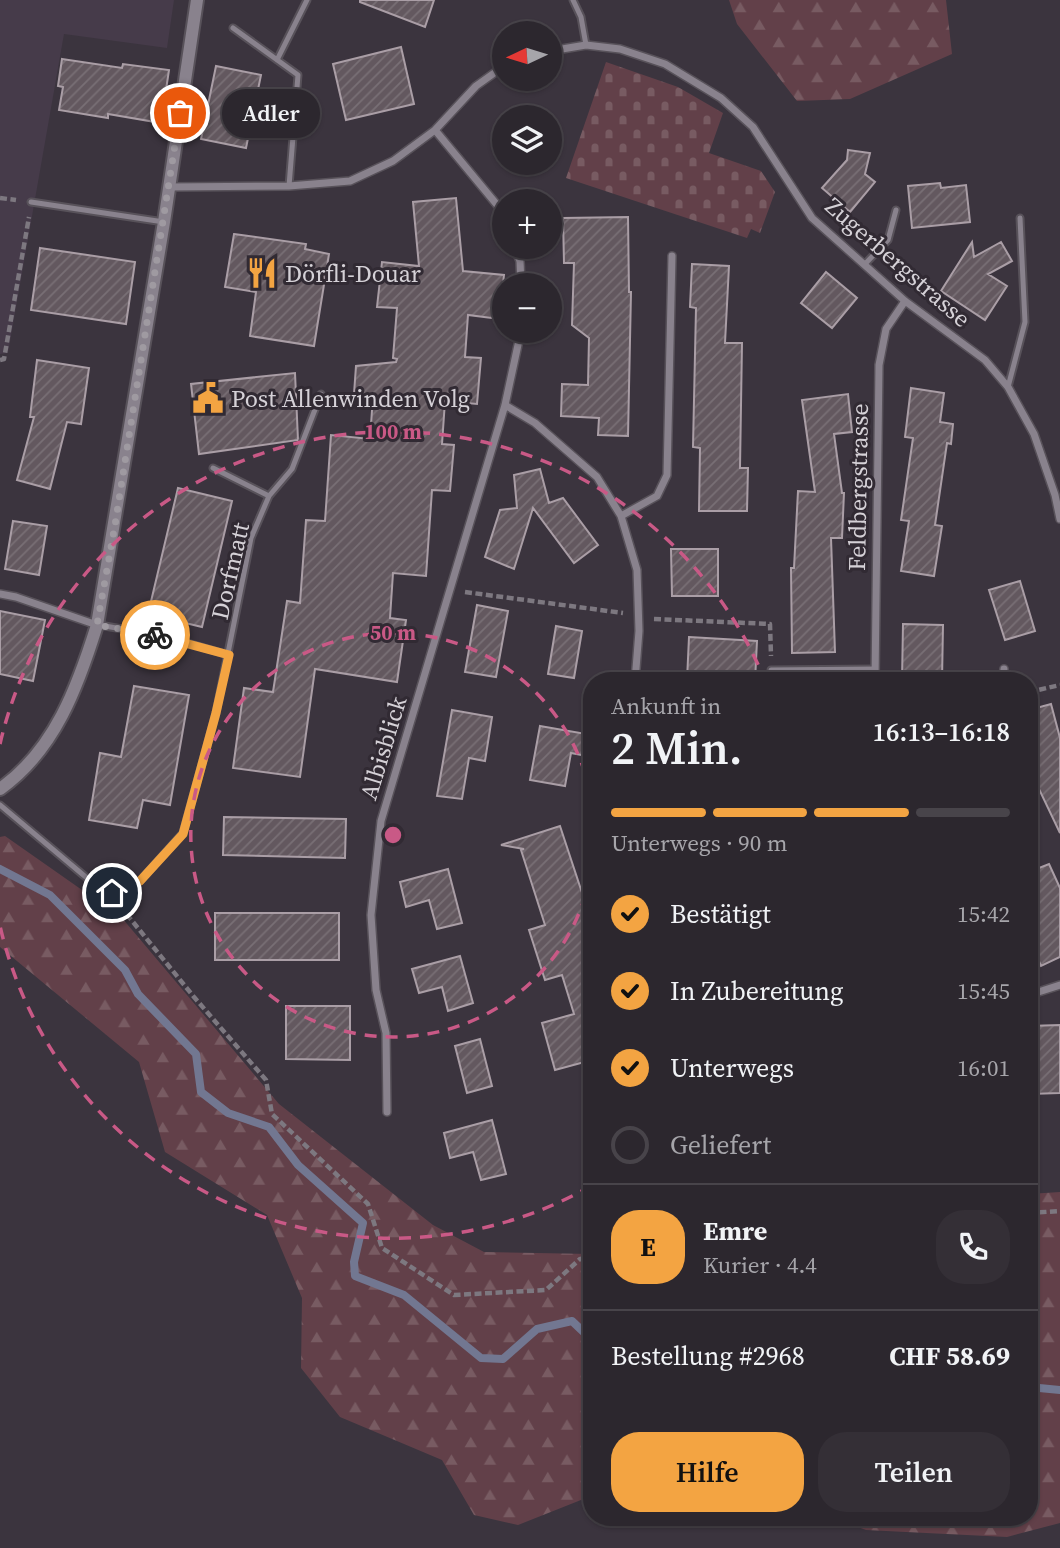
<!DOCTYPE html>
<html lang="de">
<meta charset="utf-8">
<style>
:root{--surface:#2c272e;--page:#342f36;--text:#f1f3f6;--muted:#a6a5aa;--line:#48444a;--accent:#f3a442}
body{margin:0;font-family:"Source Serif 4",serif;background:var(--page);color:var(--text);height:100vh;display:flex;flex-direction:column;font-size:26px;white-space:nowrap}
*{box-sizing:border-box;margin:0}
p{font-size:23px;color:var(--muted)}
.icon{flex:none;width:38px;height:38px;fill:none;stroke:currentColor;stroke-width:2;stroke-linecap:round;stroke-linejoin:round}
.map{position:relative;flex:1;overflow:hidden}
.sheet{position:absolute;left:583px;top:672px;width:455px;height:854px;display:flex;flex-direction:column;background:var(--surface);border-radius:28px;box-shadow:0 2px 5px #0004,0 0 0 2px var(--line)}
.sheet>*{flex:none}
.needle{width:46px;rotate:266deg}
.tools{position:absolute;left:492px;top:21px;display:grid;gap:14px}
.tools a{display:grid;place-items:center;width:70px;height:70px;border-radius:50%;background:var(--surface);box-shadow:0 2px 5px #0004,0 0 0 2px var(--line);font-size:35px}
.pin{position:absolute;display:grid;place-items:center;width:60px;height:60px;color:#fff;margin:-30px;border:4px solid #fff;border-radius:50%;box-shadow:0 2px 7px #0007}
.courier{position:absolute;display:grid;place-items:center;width:70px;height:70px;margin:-35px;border:5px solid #f3a442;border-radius:50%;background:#fff;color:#222;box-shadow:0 2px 9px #0007}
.bubble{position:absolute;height:49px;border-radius:24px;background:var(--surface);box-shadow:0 2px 5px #0004,0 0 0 2px var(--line);font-size:23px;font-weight:600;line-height:49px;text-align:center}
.headline em{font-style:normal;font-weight:600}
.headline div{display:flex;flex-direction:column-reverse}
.headline{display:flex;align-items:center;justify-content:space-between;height:119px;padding:0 28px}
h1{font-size:46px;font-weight:600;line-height:52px}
.bar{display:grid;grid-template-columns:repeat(4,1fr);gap:10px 7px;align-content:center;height:84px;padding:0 28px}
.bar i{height:9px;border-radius:5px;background:var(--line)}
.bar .active{background:var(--accent)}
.bar p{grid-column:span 4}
.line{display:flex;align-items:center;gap:18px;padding:0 28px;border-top:2px solid var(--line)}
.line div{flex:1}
.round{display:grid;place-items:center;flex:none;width:74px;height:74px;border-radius:28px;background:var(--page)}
ol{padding:0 28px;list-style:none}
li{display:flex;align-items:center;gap:21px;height:77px}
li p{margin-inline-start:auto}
li .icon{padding:7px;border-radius:50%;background:var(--accent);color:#111;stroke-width:4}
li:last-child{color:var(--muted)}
li i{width:38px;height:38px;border:4px solid var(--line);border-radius:50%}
.button{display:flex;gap:14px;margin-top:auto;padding:14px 28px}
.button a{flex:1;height:80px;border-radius:28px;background:var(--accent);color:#111;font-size:28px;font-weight:600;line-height:80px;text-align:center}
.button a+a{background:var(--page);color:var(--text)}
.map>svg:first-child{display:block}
.built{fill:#463b4a}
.forest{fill:url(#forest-firs)}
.cemetery{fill:url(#cemetery-stones)}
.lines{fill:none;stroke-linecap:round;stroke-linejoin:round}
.stream{stroke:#727791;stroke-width:8}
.building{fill:url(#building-hatch);stroke:#aa9ea6;stroke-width:2}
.service-casing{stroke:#58525a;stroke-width:9}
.minor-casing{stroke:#58525a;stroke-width:10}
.tertiary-casing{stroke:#58525a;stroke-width:16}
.path{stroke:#7d7880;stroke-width:4.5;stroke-dasharray:7 3.5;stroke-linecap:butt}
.service{stroke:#89828d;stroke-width:5}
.minor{stroke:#89828d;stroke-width:7}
.tertiary{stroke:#89828d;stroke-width:12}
.done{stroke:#9f9aa1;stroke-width:7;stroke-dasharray:0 12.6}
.route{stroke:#f3a442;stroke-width:9}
.ring{fill:none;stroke:#c95986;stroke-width:3.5;stroke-dasharray:12 9}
.labels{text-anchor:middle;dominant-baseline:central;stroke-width:6;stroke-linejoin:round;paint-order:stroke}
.street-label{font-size:24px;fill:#d5d1d7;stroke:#312a33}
.poi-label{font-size:24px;fill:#d5d1d7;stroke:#312a33;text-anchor:start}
.centre{fill:#c95986;stroke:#312a33;stroke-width:3.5}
.ring-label{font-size:21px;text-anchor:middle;font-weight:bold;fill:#c95986;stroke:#312a33;stroke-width:6;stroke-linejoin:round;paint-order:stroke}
</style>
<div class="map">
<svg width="1060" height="1548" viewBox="0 0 1060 1548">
<defs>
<pattern id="forest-firs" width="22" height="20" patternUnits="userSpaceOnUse" patternTransform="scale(1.75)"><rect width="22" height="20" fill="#624049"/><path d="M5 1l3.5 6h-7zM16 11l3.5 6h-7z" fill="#785b62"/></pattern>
<pattern id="cemetery-stones" width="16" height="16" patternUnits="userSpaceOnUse" patternTransform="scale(1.75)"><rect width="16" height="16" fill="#624049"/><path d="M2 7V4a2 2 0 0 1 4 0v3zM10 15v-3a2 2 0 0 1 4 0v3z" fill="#785b62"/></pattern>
<pattern id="building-hatch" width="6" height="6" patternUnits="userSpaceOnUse" patternTransform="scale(1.75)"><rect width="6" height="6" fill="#63585f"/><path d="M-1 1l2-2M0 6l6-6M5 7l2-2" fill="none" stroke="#786f75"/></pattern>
</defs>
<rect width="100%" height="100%" fill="#3b343e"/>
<path class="built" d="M0 0H174L167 48 64 34 8 353 0 354Z"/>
<path class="forest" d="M729 0H946L952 54 850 99 797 101 737 24Z
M5 836 122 918 279 1104 433 1225 484 1252 591 1254V1496L518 1525 474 1515 442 1460 340 1417 301 1368 302 1298 267 1215 165 1152 139 1062 0 947V837Z
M1060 1192V1523L1007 1537 866 1530 831 1517H1029V1194Z"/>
<path class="cemetery" d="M606 62 678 87 723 113 709 153 761 171 775 192 760 233 751 229 747 238 566 178Z"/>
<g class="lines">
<path class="stream" d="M0 869 50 895 125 970 138 994 196 1054 201 1092 228 1113 269 1127 298 1165 363 1223 354 1262 355 1276 404 1295 481 1358 503 1359 537 1329 572 1321 592 1340
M1029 1387 1060 1390"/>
</g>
<path class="building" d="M360 0H434L425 27 360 2Z
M401 47 414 104 346 120 333 64Z
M62 59 122 68 123 64 169 70 161 123 108 114V118L59 110 63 87 58 86Z
M216 66 261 75 246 148 201 139Z
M848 150 870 153 865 174 875 182 850 212 822 188 847 160Z
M940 183 941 188 966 185 970 222 912 228 908 186Z
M456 198 463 271 504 275 499 319 468 315 465 357 481 358 477 404 445 401 442 444 454 445 450 491 432 490 426 576 393 573 390 618 406 620 397 682 315 669 300 777 233 768 244 688 273 692 287 601 300 603 306 520 325 521 331 435 370 439 373 396 354 394 356 366 396 362 397 359 393 358 397 308 377 307 382 262 419 266 413 202Z
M628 217 629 292H631L628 436 598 435 599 418 561 416 562 384 588 385 589 338 572 325 574 263H564L563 218Z
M234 234 306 244 305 249 329 254 314 346 250 336 256 292 225 287Z
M972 242 974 257 1001 242 1012 261 988 274 1007 286 985 320 941 291Z
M40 248 135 262 126 324 31 310Z
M692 264 729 266 725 343H742L740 468H748L747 511H699L700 448 693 447 696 308 690 307Z
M826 272 857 298 832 328 801 303Z
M37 360 89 368 81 424 67 422 50 489 17 480 34 417H30Z
M295 373 298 440 199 454 191 384Z
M911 388 944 393 940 422 953 424 951 444 947 443 935 525 942 526 934 576 901 571 909 521 901 520 913 438 905 437Z
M848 394 852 432 834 434 842 493H844L842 538H831L835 652 792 653 791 568H794L798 491 815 492 802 400Z
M540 469 549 503 563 498 598 545 574 563 533 508 514 569 485 557 500 510 517 508 514 475Z
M178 488 232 501 202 627 148 614Z
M13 521 47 526 39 575 5 569Z
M671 549H718V596H672Z
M1020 581 1035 631 1005 640 989 590Z
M477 605 508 611 496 677 465 672Z
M0 611 45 620 33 681 0 674Z
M903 624 943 625 942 681H902Z
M556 626 582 631 574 678 548 674Z
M689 637 757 641 755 681 687 680Z
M134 686 189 695 170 805 143 800 137 828 89 820 100 753 121 757Z
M1051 704 1060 738V833L1038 787 1029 753V710Z
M452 710 492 717 485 761 469 758 462 799 437 796Z
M540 726 592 735V757L571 753 565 786 530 780Z
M224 817 346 819 345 858 223 855Z
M560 826 592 923V1060L555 1070 542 1023 574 1014 562 975 545 980 529 930 545 925 521 850 524 849 501 845Z
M1049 864 1060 888V957L1041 966 1029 938V872Z
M448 869 462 923 437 929 429 900 406 907 400 882Z
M215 913H339V960H215Z
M460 956 473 1003 448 1011 442 987 419 993 412 969Z
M286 1006H350V1060L286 1059Z
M1060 1025V1093L1030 1094 1029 1026Z
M480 1039 492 1086 467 1093 455 1046Z
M492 1120 506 1174 481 1180 473 1152 450 1158 444 1133Z"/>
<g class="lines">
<defs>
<path id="service" d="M573 0 581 17 586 45
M233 28 298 75 289 186
M277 60 307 0
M31 202 164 222
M865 264 888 240 896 210
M1008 387 1025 322 1020 218
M269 496 292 469 321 394
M99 625 163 636 229 655
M771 670 875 669
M0 805 100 889 112 893 140 881 183 833 216 713 251 538 269 496 213 468"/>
<path id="minor" d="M550 51 586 45 620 49 665 64 721 98 753 127 812 218 905 301 985 360 1008 387 1034 434 1055 495 1060 519
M435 130 498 206 504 221
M169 187 289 186 350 181 393 161 435 130 476 86 504 66
M514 247 520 261 521 285
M505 405 535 423 597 477 621 516 637 570 639 631 635 681
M621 516 657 496 667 475 672 256
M0 594 16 597 97 625
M875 681 879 365 886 329 905 301
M1003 681 1004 669
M1029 995 1060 985
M387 1112 386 1033 376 990 371 915 381 821 505 405 521 331"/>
<path id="tertiary" d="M0 789C55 750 78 686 97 625L164 222 197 0"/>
</defs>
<use href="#service" class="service-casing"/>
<use href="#minor" class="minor-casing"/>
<use href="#tertiary" class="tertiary-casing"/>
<path class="path" d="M0 198 16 200
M0 360 4 359 29 217
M465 592 623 613
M654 619 770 624 771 656
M1029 692 1060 685
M120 906 194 997 266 1080 272 1114 368 1204 382 1248 454 1295 546 1290 580 1259 592 1258
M1029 1213 1060 1211"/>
<use href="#service" class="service"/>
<use href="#minor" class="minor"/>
<use href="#tertiary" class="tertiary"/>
</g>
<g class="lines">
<path class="done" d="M155 635 97 625 115 525 180 113"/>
<path class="route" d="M112 893 140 881 183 834 216 713 229 655 155 635"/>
</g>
<g class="ring">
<path d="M591 874A202 202 0 1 1 591 796"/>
<path d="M591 1186A403 403 0 0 1 0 926M0 744A403 403 0 0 1 764 678"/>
</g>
<defs>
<symbol id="restaurant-bare" viewBox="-9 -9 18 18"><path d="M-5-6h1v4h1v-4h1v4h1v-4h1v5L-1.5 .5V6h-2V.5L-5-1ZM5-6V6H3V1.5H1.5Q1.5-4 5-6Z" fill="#f3a442" stroke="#312a33" stroke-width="2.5" paint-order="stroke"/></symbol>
<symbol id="civic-bare" viewBox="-9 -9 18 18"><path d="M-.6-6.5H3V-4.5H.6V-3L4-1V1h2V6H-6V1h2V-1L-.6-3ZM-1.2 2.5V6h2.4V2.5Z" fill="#f3a442" stroke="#312a33" stroke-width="2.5" paint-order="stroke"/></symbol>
</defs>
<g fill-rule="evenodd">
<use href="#restaurant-bare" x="240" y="251" width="44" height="44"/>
<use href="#civic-bare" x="186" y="376" width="44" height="44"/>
</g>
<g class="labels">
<g class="street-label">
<text transform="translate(898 262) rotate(41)">Zugerbergstrasse</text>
<text transform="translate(858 487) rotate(-89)">Feldbergstrasse</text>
<text transform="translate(230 571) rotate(-77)">Dorfmatt</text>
<text transform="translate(383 748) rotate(-73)">Albisblick</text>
</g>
<g class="poi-label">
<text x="285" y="273">Dörfli-Douar</text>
<text x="231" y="398">Post Allenwinden Volg</text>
</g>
</g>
<circle cx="393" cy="835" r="10" class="centre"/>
<g class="ring-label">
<text x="393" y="439">100 m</text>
<text x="393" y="640">50 m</text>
</g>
</svg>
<div class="tools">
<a><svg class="needle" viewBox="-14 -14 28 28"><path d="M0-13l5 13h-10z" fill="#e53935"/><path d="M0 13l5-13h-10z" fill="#a6a5aa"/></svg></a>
<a><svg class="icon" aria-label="layers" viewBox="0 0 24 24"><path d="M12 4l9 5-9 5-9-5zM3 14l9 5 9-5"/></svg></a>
<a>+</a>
<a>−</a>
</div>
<div class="pin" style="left:180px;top:113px;background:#ea580c"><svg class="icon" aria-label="bag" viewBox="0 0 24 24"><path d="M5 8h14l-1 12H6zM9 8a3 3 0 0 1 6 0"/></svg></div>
<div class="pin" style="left:112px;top:893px;background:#1f2937"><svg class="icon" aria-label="home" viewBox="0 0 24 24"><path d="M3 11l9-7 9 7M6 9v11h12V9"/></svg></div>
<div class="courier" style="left:155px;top:635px"><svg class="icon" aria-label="bike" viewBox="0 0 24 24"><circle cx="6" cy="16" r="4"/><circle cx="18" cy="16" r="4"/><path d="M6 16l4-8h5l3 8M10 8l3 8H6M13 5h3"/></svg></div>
<div class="bubble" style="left:222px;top:89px;width:98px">Adler</div>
<section class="sheet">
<div class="headline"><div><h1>2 Min.</h1><p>Ankunft in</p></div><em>16:13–16:18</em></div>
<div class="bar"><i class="active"></i><i class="active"></i><i class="active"></i><i></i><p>Unterwegs · 90 m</p></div>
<ol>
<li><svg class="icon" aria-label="check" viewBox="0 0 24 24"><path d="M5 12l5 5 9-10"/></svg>Bestätigt<p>15:42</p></li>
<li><svg class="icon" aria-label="check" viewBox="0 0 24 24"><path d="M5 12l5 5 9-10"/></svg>In Zubereitung<p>15:45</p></li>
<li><svg class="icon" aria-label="check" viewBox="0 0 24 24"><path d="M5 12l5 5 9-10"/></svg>Unterwegs<p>16:01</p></li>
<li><i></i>Geliefert</li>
</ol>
<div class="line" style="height:126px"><b class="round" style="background:var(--accent);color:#111">E</b><div><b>Emre</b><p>Kurier · 4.4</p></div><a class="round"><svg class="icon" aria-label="phone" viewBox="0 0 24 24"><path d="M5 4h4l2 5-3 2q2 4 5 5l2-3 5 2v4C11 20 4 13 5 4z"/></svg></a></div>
<div class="line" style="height:91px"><div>Bestellung #2968</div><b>CHF 58.69</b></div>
<div class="button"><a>Hilfe</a><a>Teilen</a></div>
</section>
</div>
